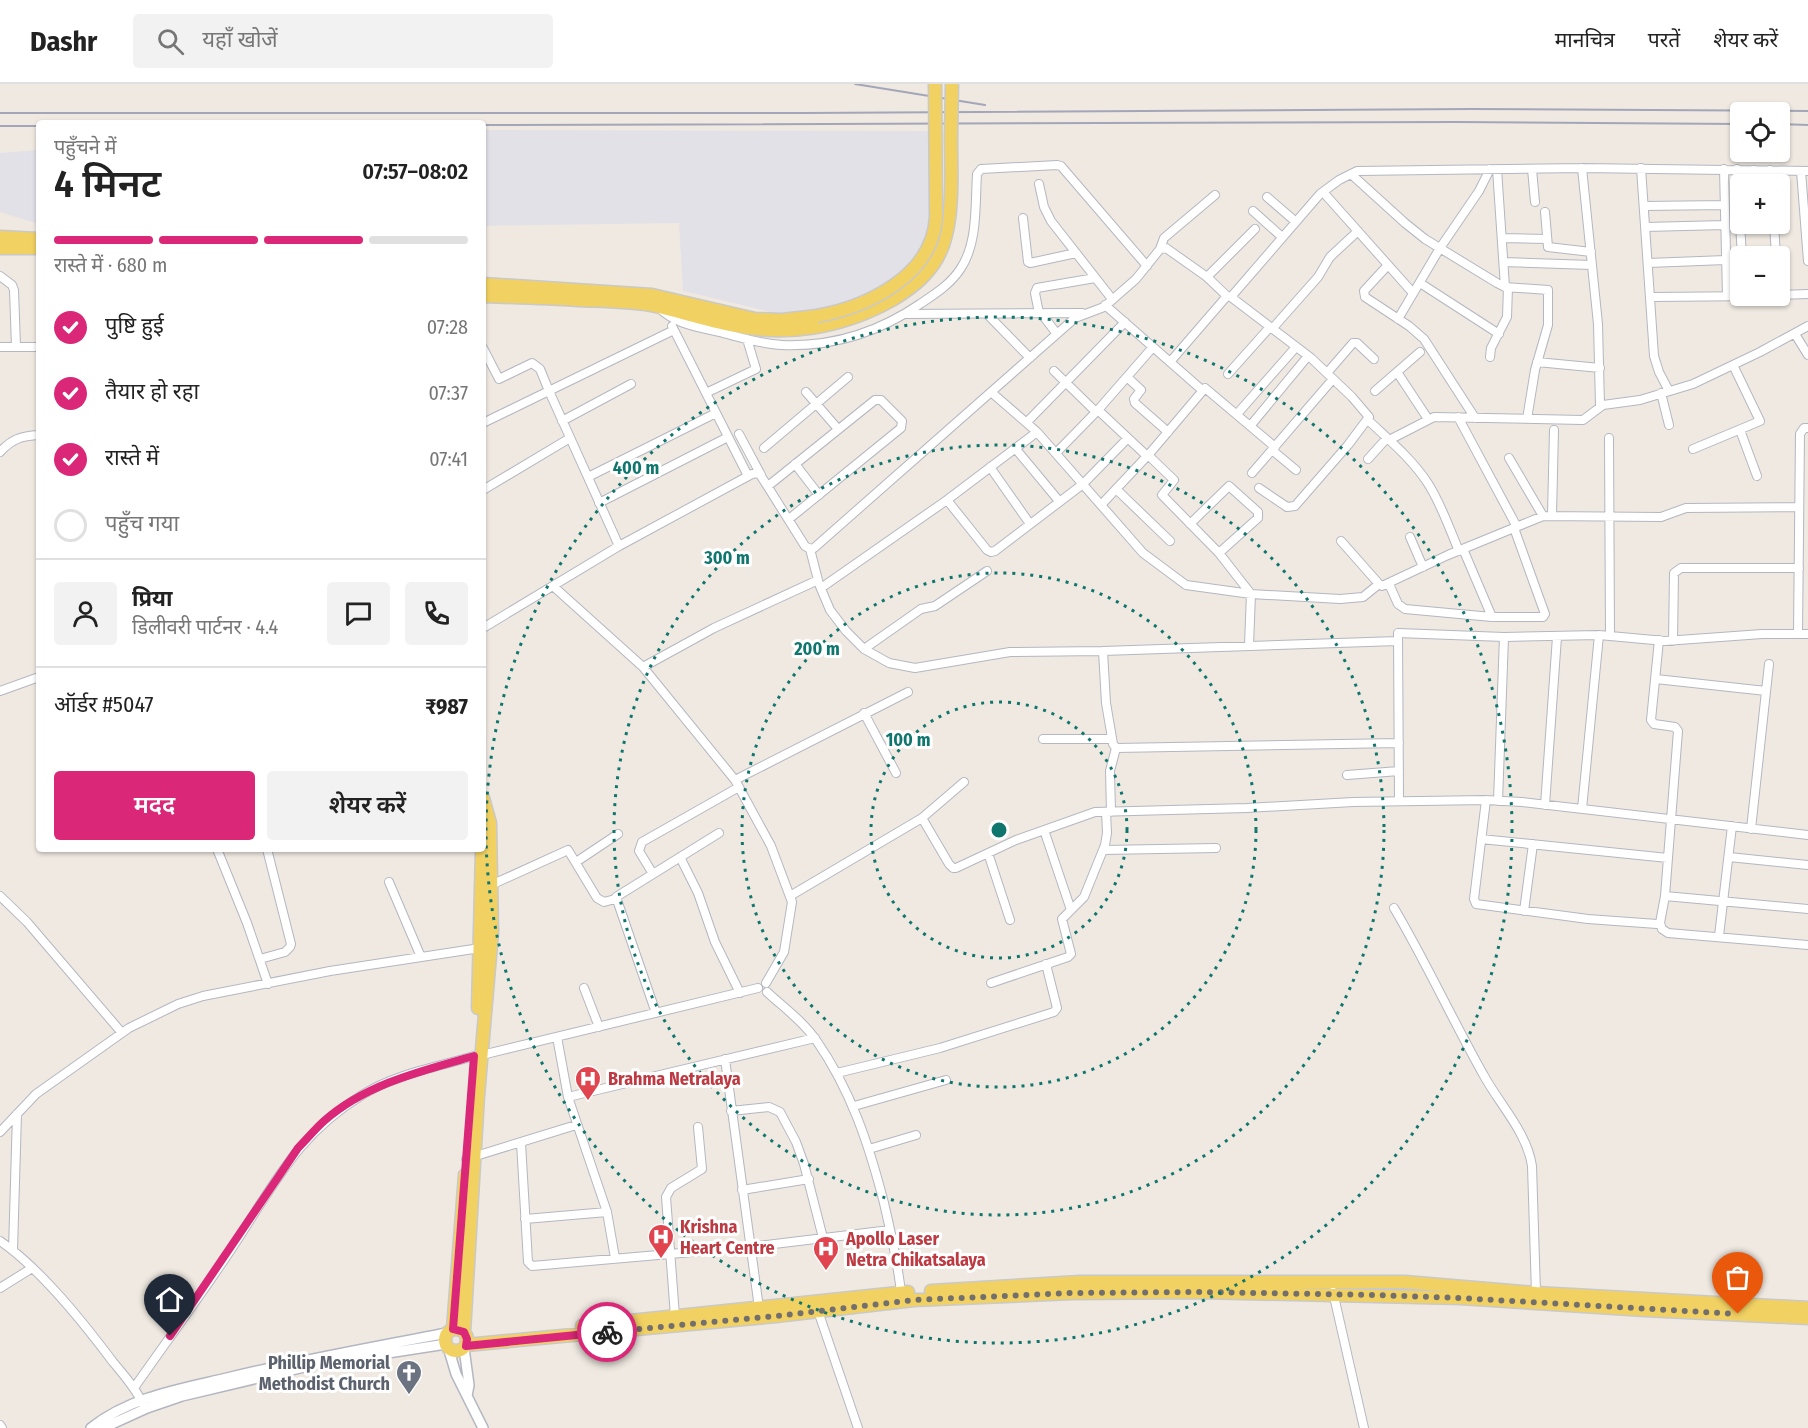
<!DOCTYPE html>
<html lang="hi">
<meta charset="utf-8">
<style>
:root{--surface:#fff;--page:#f2f2f2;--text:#222;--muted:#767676;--line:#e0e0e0;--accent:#db2777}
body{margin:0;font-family:"Fira Sans Condensed","Noto Sans Devanagari",sans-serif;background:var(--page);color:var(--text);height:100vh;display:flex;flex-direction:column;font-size:22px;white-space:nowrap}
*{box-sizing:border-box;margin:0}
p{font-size:20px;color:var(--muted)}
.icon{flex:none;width:33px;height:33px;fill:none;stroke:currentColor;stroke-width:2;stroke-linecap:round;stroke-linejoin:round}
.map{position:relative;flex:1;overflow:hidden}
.sheet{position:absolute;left:36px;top:36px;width:450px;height:732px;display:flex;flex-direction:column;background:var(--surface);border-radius:6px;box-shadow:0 2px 4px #0004}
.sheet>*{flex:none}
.buttons{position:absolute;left:1730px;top:18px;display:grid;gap:12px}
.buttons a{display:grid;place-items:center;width:60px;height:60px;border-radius:6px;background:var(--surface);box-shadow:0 2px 4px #0004;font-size:30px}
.pin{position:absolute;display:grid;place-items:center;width:51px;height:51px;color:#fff;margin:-62px -26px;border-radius:50% 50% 50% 0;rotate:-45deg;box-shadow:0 0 6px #0007}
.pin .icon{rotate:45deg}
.courier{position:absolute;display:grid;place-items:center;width:60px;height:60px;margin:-30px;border:4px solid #db2777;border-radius:50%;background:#fff;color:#222;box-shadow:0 2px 8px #0007}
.head em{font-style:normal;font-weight:600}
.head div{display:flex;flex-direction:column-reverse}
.head{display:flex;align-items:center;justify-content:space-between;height:102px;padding:0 18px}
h1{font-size:39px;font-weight:600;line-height:45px}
.bar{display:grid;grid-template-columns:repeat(4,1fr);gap:9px 6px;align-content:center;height:72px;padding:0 18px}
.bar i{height:8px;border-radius:4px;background:var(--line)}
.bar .selected{background:var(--accent)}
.bar p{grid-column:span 4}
.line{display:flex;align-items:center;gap:15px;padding:0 18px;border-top:2px solid var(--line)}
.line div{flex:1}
.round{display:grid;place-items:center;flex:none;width:63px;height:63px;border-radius:6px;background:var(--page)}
ol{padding:0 18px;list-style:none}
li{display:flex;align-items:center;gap:18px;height:66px}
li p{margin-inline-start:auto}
li .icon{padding:6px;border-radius:50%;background:var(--accent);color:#fff;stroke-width:4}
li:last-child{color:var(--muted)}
li i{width:33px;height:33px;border:3px solid var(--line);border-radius:50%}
.primary-button{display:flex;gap:12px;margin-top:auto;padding:12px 18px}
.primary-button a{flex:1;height:69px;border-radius:6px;background:var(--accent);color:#fff;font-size:24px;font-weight:600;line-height:69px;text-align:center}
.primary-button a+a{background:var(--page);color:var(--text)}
header{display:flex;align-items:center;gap:36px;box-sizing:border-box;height:84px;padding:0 30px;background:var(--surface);border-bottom:2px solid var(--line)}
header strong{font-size:28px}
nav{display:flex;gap:33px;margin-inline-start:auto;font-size:21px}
.search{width:420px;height:54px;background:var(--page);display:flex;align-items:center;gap:15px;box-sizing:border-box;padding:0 21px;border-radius:6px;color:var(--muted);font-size:22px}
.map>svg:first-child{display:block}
.industrial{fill:#e3e1e8}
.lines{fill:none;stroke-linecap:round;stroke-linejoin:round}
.minor-casing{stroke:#b4b7c1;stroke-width:10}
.tertiary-casing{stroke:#b4b7c1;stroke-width:12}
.primary-casing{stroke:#c9c9c9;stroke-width:15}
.minor{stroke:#fff;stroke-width:8}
.tertiary{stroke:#fff;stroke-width:9}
.primary{stroke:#f2d163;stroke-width:12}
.rail{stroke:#a3a6b8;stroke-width:2}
.primary-bridge-casing{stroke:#c9c9c9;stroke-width:15;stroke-linecap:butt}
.primary-bridge{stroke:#f2d163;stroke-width:12}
.done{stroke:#726f6d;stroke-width:6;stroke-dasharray:0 10.8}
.route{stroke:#db2777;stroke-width:8}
.ring{fill:none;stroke:#0f766e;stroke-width:3;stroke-dasharray:3 6}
.labels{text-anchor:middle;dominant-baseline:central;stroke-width:6;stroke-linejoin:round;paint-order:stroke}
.health-label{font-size:18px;font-weight:bold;fill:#be3a42;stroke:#fff;text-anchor:start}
.worship-label{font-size:18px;font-weight:bold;fill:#5b616d;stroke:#fff;text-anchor:end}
.centre{fill:#0f766e;stroke:#fff;stroke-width:3}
.ring-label{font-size:18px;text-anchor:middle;font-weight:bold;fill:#0f766e;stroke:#fff;stroke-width:6;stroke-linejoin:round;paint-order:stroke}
</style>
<header>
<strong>Dashr</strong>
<div class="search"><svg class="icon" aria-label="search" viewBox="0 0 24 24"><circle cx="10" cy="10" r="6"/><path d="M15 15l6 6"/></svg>यहाँ खोजें</div>
<nav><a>मानचित्र</a><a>परतें</a><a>शेयर करें</a></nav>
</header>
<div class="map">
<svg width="1808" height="1344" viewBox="0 0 1808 1344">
<rect width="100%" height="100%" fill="#efe9e1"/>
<path class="industrial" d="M483 46 930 47 935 157 904 199 796 234 683 207 679 139 483 142Z
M39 66V140L0 128V69Z"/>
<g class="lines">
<defs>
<path id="minor" d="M1582 84 1598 240 1600 322
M1641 84 1654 272 1659 288 1669 307
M1497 85 1505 203
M1532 85 1535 118
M1724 85 1727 212
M1737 85 1740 137
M1754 86 1755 100
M1770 86 1771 100
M1801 87 1808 177
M1351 90 1405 139 1425 155 1497 199 1505 203 1548 206V241L1535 286 1527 335
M1039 100 1044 123 1051 137 1112 215
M1323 108 1413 209
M1267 113 1296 138
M1644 122 1725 121
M1253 127 1282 153
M1545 128 1548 163 1591 168
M1023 134 1028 178 1030 179 1076 169
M1740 140 1742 172
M1757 140V144
M1774 140 1776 172
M1645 143 1725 141
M1502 154 1547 155
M1160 165 1164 154 1215 111
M1504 178 1592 181
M1648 179 1726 176
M1388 181 1364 207 1365 213 1409 242 1424 255 1475 334
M0 192 12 201 14 206 16 263
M1207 193 1255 145
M1420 199 1499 250
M1779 211 1808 210
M1231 213 1311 274 1352 313 1369 333 1348 361 1295 422 1287 423 1259 404
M1651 213 1763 212
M1105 221 1202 306
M660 225C678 241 696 242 719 248 739 253 760 260 782 261 832 263 879 248 920 220 935 210 951 200 961 184 978 158 975 121 977 90L981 85 1057 81 1061 82 1147 182
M1039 229 1035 209 1037 204 1095 194
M1041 229 1057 250
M905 230 1082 229
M987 230 1030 274
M1398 235 1440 164 1479 107 1490 85
M672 242 748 392
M1272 245 1318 193 1330 173 1358 147
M1795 250 1808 271
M0 263H39
M483 264 499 295 532 279 540 285 549 307 619 462
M1490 273 1491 264 1507 233 1508 203
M1170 278 1227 212
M1537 278 1600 284
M1054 287 1096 328
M1397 288 1428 335
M1327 289 1353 259H1357L1374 275
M1228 290 1270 243
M1127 293 1141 306 1134 315 1135 319 1168 348
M1375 307 1420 268
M806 308 838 345
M991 308 1037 348 1143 469 1186 501 1251 510 1340 515 1363 513 1379 500
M706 309 756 285 747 255
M1661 309 1669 341
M1098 326 1147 372
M1237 330 1296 263
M1458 333 1517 443
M1368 336C1389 356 1411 374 1427 398 1441 419 1449 444 1459 467
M562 337 631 300
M1027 338 1125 238
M483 339 674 246
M1251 341 1308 272
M1740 346 1757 392
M739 350 761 391
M1609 354 1610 552
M1389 356 1434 333 1583 336 1603 321 1640 316 1693 300 1760 268 1808 242
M764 364 848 293
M1015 364 1059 417
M1693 365 1760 337 1733 281
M1272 366 1296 386
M0 368C12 355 21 352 39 351
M1056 369 1098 326 1153 263
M1148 371 1174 396 1162 411 1219 469 1251 510 1249 561
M1509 374 1543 432
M1368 375 1387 354
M795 380 819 411
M990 383 1030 440
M1252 389 1333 295
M588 393 716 329
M768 402 875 316H881L902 337 901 344 789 435
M1116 405 1170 457
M483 406 570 354
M947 416 987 466 991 468 995 467 1083 400 1128 354
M599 419 728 353
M1101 421 1150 369 1205 304 1275 363
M1552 431 1554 346
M1190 440 1229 402 1258 428V434L1219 469
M1410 453 1423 483
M1341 457 1379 500 1382 502 1448 471 1543 432 1661 433 1686 424 1799 423
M810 465 819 500 830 526 846 547 864 565 889 579 915 584 1010 568 1103 567 1106 619 1113 660 1116 664 1399 659
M1463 465 1492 533
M1389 500 1398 520 1405 525 1492 533H1543L1545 530 1514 444
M553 502 643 583 735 696 771 762 792 818 784 868 766 899
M821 504 947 416 1037 348
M483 544 619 462 752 390 758 389 761 392 805 462 810 465 814 464 1075 234 1104 223 1136 195 1160 165 1166 164 1207 193 1227 212 1231 213 1320 110 1339 96 1357 87 1582 84 1808 87
M1798 550 1800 350 1804 344H1808
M1673 557 1674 489 1681 484H1799
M864 565 921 525 935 522 987 487
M1103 567 1398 557
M643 583 714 544 818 496
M1656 595 1766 607
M0 607 39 593
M864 629 896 689
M1043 655H1112
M1347 691 1399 687
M735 696 908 608
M1486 716 1474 815 1476 820 1588 835 1657 840 1660 839 1665 812 1678 647 1675 643 1654 640 1651 636 1659 556
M1399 717 1398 549 1504 553 1599 551 1665 557 1762 550H1808
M1498 717 1504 553
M1545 721 1557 553
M1582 725 1599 551
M1111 728 1110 687 1116 664
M922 734 949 780 953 784H956L1016 756 1095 728 1247 724 1353 718 1486 716 1522 718 1808 751
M1751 745 1769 580
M1044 746 1071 826
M1481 755 1668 774
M217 765 247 839 268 900
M1103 766 1216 764
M988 769 1010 836
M680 773 698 809 715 858 740 909
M1729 773 1808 781
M576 778 618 750
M653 790 639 767 642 758 739 703
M389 798 421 873
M491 801 568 766 597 814 604 818 615 815
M0 812 27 838 122 949
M790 812 922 734 964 698
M1665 812 1808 825
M1394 824C1426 878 1452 935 1483 990 1499 1020 1527 1048 1532 1082L1536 1209
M1524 827 1533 760
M1660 839 1662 845 1668 849 1808 861
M1719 852 1732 742
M260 875 285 868 290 863 291 860 267 765
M991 899 1068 873 1071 870 1062 835 1084 813 1105 761 1107 749 1106 728
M584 904 599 943
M767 908C783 923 803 937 816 956 851 1006 869 1061 884 1119 891 1149 898 1179 901 1209
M656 929 616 813 719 749
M557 953 568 1013 607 1128 615 1174
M482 971 758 904
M725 975 759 1224
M837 989 940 964 1054 928 1057 924 1046 880
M568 1013 815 954
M854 1022 946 996
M731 1027 769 1023 780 1028 796 1058 804 1080 823 1154
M0 1048 36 1010 129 944 178 920 203 912 330 887 480 864
M521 1059 528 1178 532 1182 750 1163 890 1146
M869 1065 916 1051
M466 1075 576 1041
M742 1106 809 1095
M525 1135 607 1128
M0 1157C41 1185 83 1238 113 1278 124 1291 136 1305 143 1320
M13 1166 17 1030
M0 1204 32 1184
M1333 1208 1364 1344
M818 1227 858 1344
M675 1232 666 1113 671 1104 702 1085 698 1043
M134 1304C170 1252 209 1201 243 1147 280 1090 302 1048 362 1011 395 990 437 983 474 972
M0 1341 2 1344"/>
<path id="tertiary" d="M448 1263 456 1290 483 1344
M464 1264 469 1301 467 1312
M91 1344C130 1313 180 1305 227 1294 300 1276 373 1263 447 1249
M103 1344 147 1324 182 1312 317 1280 446 1260"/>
<path id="primary" d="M0 153 39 155
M0 164H39
M483 200 652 211 755 235 782 236 817 232
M483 212C515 213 546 214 578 216 602 217 627 217 651 221 677 227 703 235 730 241 786 253 842 244 892 216 914 203 934 187 943 161 954 130 951 87 951 53
M478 924 482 765
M931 1207 1080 1198H1405L1536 1209 1808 1224
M582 1242 908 1208
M453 1245 465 1091
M445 1256a11 11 0 1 1 22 0a11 11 0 1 1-22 0Z
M464 1248 478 1012 492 848 490 739 483 714
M466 1261 776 1232 914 1216 1072 1209 1201 1208 1460 1214 1645 1226 1808 1234"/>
</defs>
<use href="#minor" class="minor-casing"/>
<use href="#tertiary" class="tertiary-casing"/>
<use href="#primary" class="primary-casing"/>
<use href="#minor" class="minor"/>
<use href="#tertiary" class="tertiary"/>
<use href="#primary" class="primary"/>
<path class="rail" d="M855 0 985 21
M0 29H805L1472 25 1808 27
M1779 40 1808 41
M483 41 1457 38 1740 40
M0 42H39"/>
<defs>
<path id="primary-bridge" d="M951 53 952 0
M817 232C867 223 933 192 936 133L935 0"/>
</defs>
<use href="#primary-bridge" class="primary-bridge-casing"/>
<use href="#primary-bridge" class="primary-bridge"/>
</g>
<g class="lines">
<path class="done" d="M607 1248 776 1232 914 1216 1072 1209 1201 1208 1376 1211 1460 1214 1738 1230"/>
<path class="route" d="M170 1252 298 1064C307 1055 315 1045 324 1037 366 1000 421 987 474 972L453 1245 464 1248 467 1255 466 1262 607 1248"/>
</g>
<g class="ring">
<circle cx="999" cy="746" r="128"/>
<circle cx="999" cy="746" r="257"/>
<circle cx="999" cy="746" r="385"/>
<circle cx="999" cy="746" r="513"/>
</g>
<defs>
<symbol id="hospital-pin" viewBox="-11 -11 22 30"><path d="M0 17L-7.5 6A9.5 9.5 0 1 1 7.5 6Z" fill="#e0444e" stroke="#fff"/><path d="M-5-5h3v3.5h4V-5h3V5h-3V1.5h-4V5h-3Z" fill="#fff"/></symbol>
<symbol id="church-pin" viewBox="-11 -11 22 30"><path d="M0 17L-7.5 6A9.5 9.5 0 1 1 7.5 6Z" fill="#6b7280" stroke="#fff"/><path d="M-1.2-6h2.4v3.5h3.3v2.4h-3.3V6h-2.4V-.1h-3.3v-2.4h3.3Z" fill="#fff"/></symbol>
</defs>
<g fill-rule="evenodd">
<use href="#hospital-pin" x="573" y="980" width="30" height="40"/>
<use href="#hospital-pin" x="646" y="1138" width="30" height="40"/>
<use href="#hospital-pin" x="811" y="1150" width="30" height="40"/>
<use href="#church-pin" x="394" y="1274" width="30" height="40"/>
</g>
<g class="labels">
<g class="health-label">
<text x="608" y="995">Brahma Netralaya</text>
<text x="680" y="1143">Krishna<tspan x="680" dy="21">Heart Centre</tspan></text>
<text x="846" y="1155">Apollo Laser<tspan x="846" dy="21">Netra Chikatsalaya</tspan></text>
</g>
<g class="worship-label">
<text x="390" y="1279">Phillip Memorial<tspan x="390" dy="21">Methodist Church</tspan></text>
</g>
</g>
<circle cx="999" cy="746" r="9" class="centre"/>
<g class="ring-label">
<text x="636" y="390">400 m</text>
<text x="727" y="480">300 m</text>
<text x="817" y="571">200 m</text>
<text x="908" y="662">100 m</text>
</g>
</svg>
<div class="buttons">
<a><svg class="icon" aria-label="locate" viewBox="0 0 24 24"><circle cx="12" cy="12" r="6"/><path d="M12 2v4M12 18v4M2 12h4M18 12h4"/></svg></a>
<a>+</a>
<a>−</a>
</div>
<div class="pin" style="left:1738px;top:1230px;background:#ea580c"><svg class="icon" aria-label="bag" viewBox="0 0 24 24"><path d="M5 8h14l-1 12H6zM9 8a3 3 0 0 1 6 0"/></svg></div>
<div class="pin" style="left:170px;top:1252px;background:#1f2937"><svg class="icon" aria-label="home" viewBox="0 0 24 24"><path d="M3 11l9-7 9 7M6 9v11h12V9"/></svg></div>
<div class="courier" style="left:607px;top:1248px"><svg class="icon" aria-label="bike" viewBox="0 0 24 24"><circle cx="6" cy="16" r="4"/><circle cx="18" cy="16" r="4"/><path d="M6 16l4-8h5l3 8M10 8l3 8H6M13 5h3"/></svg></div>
<section class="sheet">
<div class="head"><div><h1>4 मिनट</h1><p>पहुँचने में</p></div><em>07:57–08:02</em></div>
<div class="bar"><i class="selected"></i><i class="selected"></i><i class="selected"></i><i></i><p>रास्ते में · 680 m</p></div>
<ol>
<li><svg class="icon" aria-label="check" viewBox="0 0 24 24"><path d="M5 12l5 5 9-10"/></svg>पुष्टि हुई<p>07:28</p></li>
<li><svg class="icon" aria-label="check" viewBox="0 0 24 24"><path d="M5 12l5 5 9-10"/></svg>तैयार हो रहा<p>07:37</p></li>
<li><svg class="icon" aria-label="check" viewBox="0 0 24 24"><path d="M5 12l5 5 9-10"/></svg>रास्ते में<p>07:41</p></li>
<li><i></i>पहुँच गया</li>
</ol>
<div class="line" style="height:108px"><a class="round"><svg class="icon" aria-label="person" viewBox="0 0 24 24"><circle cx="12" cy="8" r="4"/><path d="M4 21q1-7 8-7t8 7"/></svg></a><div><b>प्रिया</b><p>डिलीवरी पार्टनर · 4.4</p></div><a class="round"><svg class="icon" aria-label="chat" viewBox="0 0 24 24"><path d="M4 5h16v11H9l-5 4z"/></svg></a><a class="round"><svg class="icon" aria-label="phone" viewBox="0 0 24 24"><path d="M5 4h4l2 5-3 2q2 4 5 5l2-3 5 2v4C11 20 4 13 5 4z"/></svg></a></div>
<div class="line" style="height:78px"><div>ऑर्डर #5047</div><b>₹987</b></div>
<div class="primary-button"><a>मदद</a><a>शेयर करें</a></div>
</section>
</div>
